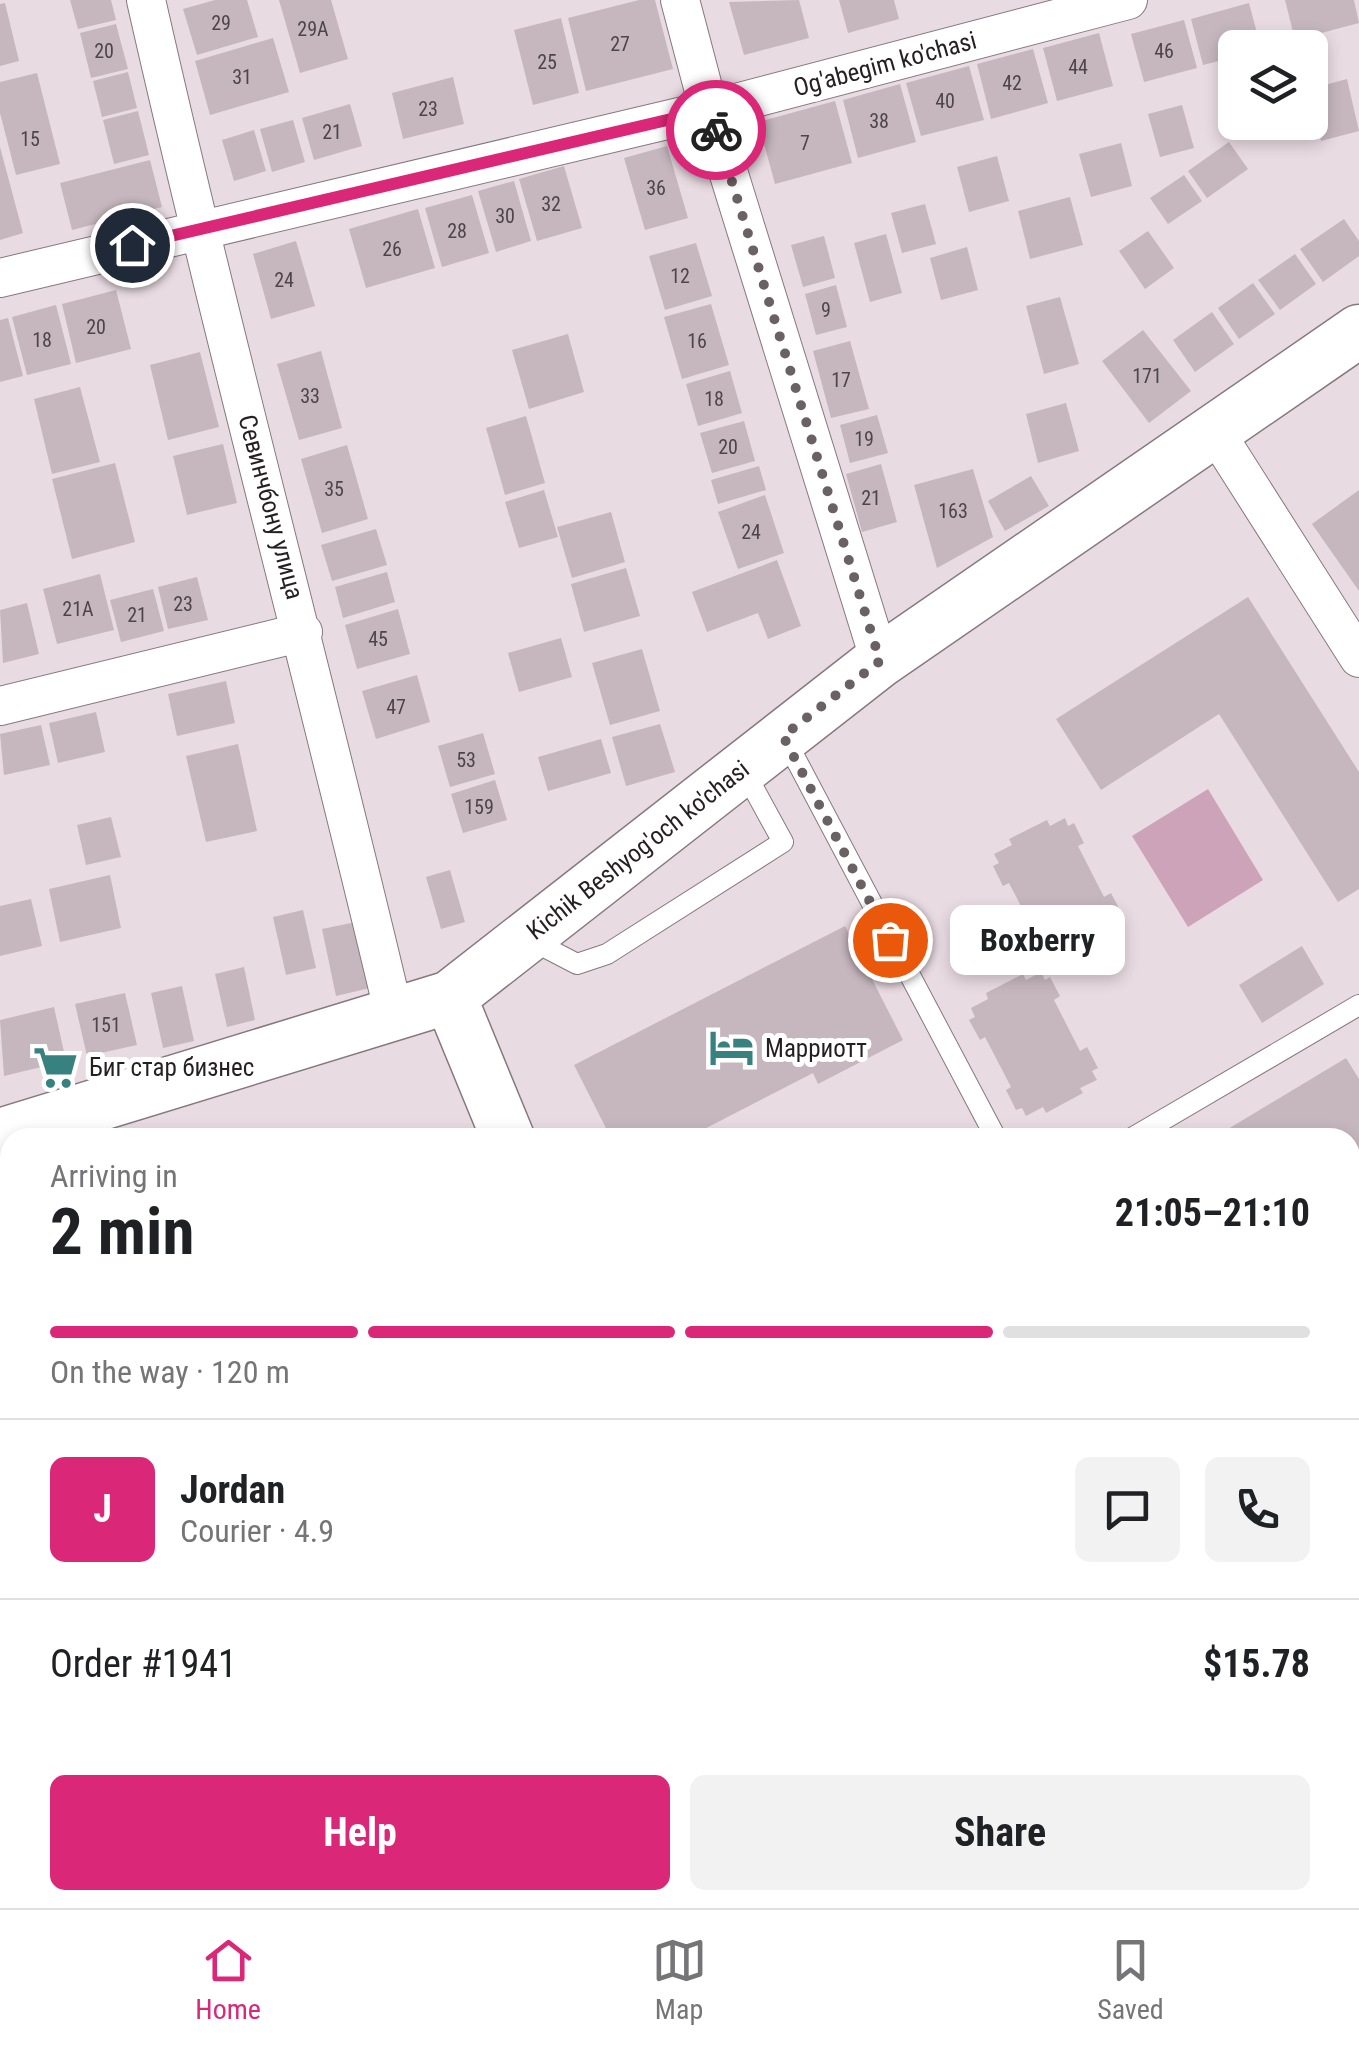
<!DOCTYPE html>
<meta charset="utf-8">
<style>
:root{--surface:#fff;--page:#f2f2f2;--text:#202124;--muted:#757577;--line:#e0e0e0;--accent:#db2777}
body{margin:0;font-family:"Roboto Condensed",sans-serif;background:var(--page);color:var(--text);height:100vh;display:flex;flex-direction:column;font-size:38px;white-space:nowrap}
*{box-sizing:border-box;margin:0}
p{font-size:32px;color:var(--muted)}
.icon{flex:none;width:55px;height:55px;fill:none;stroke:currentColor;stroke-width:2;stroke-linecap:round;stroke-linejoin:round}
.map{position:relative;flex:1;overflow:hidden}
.side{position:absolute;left:0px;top:1128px;width:1360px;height:782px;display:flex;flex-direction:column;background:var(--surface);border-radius:30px 30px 0 0;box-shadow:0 5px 15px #0003}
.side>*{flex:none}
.tools{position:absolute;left:1218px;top:30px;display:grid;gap:20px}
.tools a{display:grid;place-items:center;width:110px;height:110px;border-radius:15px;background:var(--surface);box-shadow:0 5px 15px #0003;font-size:50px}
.pin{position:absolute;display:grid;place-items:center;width:85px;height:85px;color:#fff;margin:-42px;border:5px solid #fff;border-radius:50%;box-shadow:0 2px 10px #0007}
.courier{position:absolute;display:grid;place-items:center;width:100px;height:100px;margin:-50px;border:8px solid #db2777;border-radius:50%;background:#fff;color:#222;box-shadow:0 2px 12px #0007}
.bubble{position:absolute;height:70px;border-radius:15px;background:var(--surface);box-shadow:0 5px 15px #0003;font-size:32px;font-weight:700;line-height:70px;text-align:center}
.head em{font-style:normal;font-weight:700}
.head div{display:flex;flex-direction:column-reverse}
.head{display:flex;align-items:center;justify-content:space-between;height:170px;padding:0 50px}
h1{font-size:65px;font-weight:700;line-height:75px}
.bar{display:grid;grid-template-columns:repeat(4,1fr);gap:15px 10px;align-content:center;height:120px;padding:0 50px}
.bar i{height:12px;border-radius:8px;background:var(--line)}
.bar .on{background:var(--accent)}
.bar p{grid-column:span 4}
.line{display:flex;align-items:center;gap:25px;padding:0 50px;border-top:2px solid var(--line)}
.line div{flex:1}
.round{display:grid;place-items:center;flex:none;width:105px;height:105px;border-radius:15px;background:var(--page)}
.primary-button{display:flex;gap:20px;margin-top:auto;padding:20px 50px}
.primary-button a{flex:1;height:115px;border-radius:15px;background:var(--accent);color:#fff;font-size:40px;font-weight:700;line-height:115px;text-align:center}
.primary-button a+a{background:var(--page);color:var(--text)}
.menu{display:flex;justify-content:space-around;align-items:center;height:140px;border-top:2px solid var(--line);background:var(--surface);font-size:28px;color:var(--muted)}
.menu a{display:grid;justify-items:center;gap:5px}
.menu .on{color:var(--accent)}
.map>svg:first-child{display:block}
.green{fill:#cda3b9}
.building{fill:#c6b7be}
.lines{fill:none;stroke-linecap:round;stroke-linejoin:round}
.lane-casing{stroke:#86787f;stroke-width:22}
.street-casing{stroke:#86787f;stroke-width:40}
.secondary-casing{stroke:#86787f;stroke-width:55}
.lane{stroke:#fff;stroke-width:20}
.street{stroke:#fff;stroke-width:38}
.secondary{stroke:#fff;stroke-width:52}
.done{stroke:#6a6165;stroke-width:10;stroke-dasharray:0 18}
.route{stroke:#db2777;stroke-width:12}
.labels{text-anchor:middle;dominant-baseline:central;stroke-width:10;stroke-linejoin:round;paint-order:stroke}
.number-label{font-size:20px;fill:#4d4549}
.street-label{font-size:25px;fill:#251f22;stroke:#fff}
.poi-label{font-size:25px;fill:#251f22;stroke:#fff;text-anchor:start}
</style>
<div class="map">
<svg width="1359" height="1908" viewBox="0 0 1359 1908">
<rect width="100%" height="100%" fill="#e9dbe2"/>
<path class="green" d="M1208 789 1263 880 1188 927 1132 836Z
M1359 1206V1402L1350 1387V1211Z"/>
<path class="building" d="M70 0H111L116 20 78 29Z
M215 0H247L258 37 197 55 183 9Z
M279 0H331L348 59 300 73Z
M639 0H655L673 69 586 91 568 18Z
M799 0 809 38 744 55 729 2Z
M839 0H894L899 19 848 33Z
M1285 0H1354L1359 23 1295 40Z
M5 3 19 61 0 66V4Z
M1249 3 1261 48H1235V57L1203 65 1191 19Z
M561 18 579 93 533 105 514 30Z
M1184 20 1197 68 1144 82 1131 34Z
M116 24 128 69 91 78 80 33Z
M1099 33 1113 86 1057 101 1043 48Z
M273 38 289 92 210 115 195 61Z
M1033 49 1048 103 991 119 977 64Z
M969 66 984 120 921 136 906 83Z
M128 72 137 108 102 117 93 81Z
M37 73 60 164 16 175 0 113V82Z
M453 77 464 124 403 139 392 93Z
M1347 79 1359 131 1321 141 1310 89Z
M900 84 916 142 858 158 843 100Z
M835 101 852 163 775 184 758 122Z
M350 104 362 146 314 160 302 118Z
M1182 105 1194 148 1160 157 1148 114Z
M138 111 149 155 114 164 103 120Z
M293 120 305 162 272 172 260 129Z
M254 130 266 171 234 181 222 140Z
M1229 142 1248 169 1207 198 1188 171Z
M1121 143 1132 186 1091 197 1079 154Z
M667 146 688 218 645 230 624 158Z
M0 147 23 233 0 240Z
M997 156 1009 201 969 212 957 167Z
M150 160 162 207 72 230 60 183Z
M564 166 582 228 537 241 519 179Z
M1184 175 1202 201 1168 224 1150 198Z
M514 181 531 241 496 252 478 191Z
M472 195 489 253 442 267 425 208Z
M1070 197 1083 245 1030 259 1018 211Z
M925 204 936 244 902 253 891 213Z
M418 209 435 268 366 288 349 229Z
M1344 219 1359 241V256L1323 282 1300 249Z
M1148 231 1174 268 1145 289 1119 251Z
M886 234 902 293 870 302 854 243Z
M824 236 835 278 803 287 791 245Z
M296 241 315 306 271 319 253 254Z
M696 243 712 296 665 310 649 256Z
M967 247 978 290 941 300 930 258Z
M1295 254 1316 284 1280 310 1258 280Z
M1253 283 1275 314 1239 339 1218 308Z
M836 285 847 327 816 335 805 294Z
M116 290 131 349 76 363 62 304Z
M1060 297 1079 364 1044 374 1026 306Z
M711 304 729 365 682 379 664 317Z
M56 305 71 364 27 375 12 317Z
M1212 312 1234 344 1195 372 1173 340Z
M8 318 23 376 0 382V320Z
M1143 330 1191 391 1149 423 1102 361Z
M568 334 584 392 529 409 512 350Z
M850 341 869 409 831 418 813 351Z
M321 351 342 428 299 440 277 364Z
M200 352 219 427 168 440 150 365Z
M730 371 742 413 698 426 686 384Z
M80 387 100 462 52 474 34 399Z
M1066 403 1079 451 1038 463 1026 414Z
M877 415 888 453 850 463 840 425Z
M526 416 545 483 505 495 486 428Z
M744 421 755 461 712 473 700 433Z
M223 444 237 503 187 515 173 456Z
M347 445 368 519 322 533 301 459Z
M115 463 135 542 72 559 52 479Z
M881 464 897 522 862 532 846 474Z
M759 466 766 490 718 504 711 480Z
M973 469 993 537 937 568 914 485Z
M1031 476 1049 506 1005 531 988 501Z
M544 490 558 537 519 548 505 502Z
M1359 490V591L1312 524Z
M765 495 784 553 738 569 718 512Z
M611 512 625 562 572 578 557 527Z
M376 529 387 565 332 581 321 545Z
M777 560 801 626 768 639 758 613 707 632 692 592Z
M626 568 640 616 584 632 571 584Z
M387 572 395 602 343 618 335 587Z
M100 574 114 630 57 644 43 589Z
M197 577 208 620 168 629 158 587Z
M153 589 164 631 121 642 110 600Z
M1248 597 1359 772V889L1338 902 1219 714 1101 790 1056 719Z
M27 603 39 654 3 663 0 610Z
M398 609 410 654 357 669 345 625Z
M561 638 572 677 519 692 508 653Z
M642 649 660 711 610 725 592 663Z
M417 675 430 722 376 739 362 691Z
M226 681 235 723 177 736 168 694Z
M96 712 105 752 58 763 49 723Z
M660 724 675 772 626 786 612 737Z
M41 725 50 765 4 775 0 734Z
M483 733 495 774 450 787 438 746Z
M601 739 611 773 548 791 538 757Z
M238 744 257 831 206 842 186 756Z
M495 780 507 820 463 833 451 794Z
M111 817 121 857 86 865 77 825Z
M1065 818 1068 826 1074 823 1084 843 1078 846 1104 897 1111 893 1122 914 1115 917 1120 926 1103 934 1106 940 1070 959 1067 954 1050 962 1046 954 1040 957 1029 936 1035 933 1009 883 1003 886 993 866 999 863 994 854 1012 845 1009 839 1047 820 1050 826Z
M450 870 465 922 441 929 426 877Z
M110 875 121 928 60 942 49 889Z
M31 899 42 946 0 956V906Z
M303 910 316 968 286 975 273 917Z
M356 922 370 988 336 996 322 929Z
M845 926 903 1040 818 1084 813 1073 687 1138H611L574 1065Z
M1302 946 1324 984 1262 1023 1239 985Z
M244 967 255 1020 227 1027 215 974Z
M1041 972 1045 980 1050 977 1060 996 1054 1000 1080 1051 1087 1047 1098 1068 1092 1071 1097 1080 1080 1088 1083 1093 1046 1113 1043 1107 1026 1116 1022 1108 1016 1110 1006 1090 1011 1087 985 1037 980 1040 969 1020 975 1017 971 1008 988 999 986 993 1023 974 1026 980Z
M182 986 194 1041 163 1048 151 993Z
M125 993 137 1045 87 1056 75 1004Z
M54 1007 66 1061 4 1076 0 1020Z
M1346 1058 1359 1079V1148L1350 1153V1138H1213Z
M10 1436V1502H9L0 1470V1439Z
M1350 1533 1359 1551V1738L1350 1720Z
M1359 1835V1901H1358L1350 1877V1838Z
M827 1900H1073L1076 1908H829Z"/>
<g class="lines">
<defs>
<path id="lane" d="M784 737 996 1138
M527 938 577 964 607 954 783 842 743 769
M1132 1138 1359 1005
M1350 1195 1359 1189
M0 1418 10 1414
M1350 1423 1359 1417
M1350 1464 1359 1481
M0 1566 10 1598
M1350 1794 1359 1795
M105 1900 107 1908
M248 1900 250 1908
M1304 1900 1305 1908
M1231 1908 1245 1900"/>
<path id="street" d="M146 0C223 340 314 676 394 1014
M680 0 709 110 880 661
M0 278 709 110 1128 0
M1214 430 1359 658
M0 706 303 632"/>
<path id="secondary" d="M450 997 508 1138
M0 1135 450 997 880 661 1359 331
M734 1900 736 1908"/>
</defs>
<use href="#lane" class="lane-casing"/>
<use href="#street" class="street-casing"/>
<use href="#secondary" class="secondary-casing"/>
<use href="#lane" class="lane"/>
<use href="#street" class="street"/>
<use href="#secondary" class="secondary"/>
</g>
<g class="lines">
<path class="done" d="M716 130 880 661 783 736 890 940"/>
<path class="route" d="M132 245 710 110 716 130"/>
</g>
<defs>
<symbol id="hotel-bare" viewBox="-9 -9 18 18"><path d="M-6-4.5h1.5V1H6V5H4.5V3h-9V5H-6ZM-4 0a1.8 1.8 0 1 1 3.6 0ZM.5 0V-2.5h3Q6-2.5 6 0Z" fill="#388181" stroke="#fff" stroke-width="2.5" paint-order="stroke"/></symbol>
<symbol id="supermarket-bare" viewBox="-9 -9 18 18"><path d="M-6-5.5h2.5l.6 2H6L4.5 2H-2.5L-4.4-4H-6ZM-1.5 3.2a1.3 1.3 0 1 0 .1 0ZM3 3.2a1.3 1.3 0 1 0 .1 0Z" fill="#388181" stroke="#fff" stroke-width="2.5" paint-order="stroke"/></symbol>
</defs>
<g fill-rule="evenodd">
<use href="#hotel-bare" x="700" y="1016" width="63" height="63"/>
<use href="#supermarket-bare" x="24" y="1036" width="63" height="63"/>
</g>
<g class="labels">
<g class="number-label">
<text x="221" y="23">29</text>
<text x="313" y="29">29A</text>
<text x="620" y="44">27</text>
<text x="104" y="51">20</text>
<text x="1164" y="51">46</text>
<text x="547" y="62">25</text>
<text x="1078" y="67">44</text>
<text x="242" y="77">31</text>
<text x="1012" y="83">42</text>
<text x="945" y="101">40</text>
<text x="428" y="109">23</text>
<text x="879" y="121">38</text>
<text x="332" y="132">21</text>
<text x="30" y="139">15</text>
<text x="805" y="143">7</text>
<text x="656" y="188">36</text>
<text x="551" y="204">32</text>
<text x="505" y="216">30</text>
<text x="457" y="231">28</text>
<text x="392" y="249">26</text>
<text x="680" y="276">12</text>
<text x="284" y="280">24</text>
<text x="826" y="310">9</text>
<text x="96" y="327">20</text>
<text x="42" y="340">18</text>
<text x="697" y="341">16</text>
<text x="1147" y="376">171</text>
<text x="841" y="380">17</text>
<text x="310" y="396">33</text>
<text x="714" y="399">18</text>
<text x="864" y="439">19</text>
<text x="728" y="447">20</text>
<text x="334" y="489">35</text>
<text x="871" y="498">21</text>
<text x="953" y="511">163</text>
<text x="751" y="532">24</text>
<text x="183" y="604">23</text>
<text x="78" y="609">21A</text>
<text x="137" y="615">21</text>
<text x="378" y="639">45</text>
<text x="396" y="707">47</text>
<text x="466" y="760">53</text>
<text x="479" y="807">159</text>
<text x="106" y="1025">151</text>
</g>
<g class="street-label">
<text transform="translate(885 64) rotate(-15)">Og'abegim ko'chasi</text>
<text transform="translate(271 507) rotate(75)">Севинчбону улица</text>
<text transform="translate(638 850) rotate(-38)">Kichik Beshyog'och ko'chasi</text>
</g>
<g class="poi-label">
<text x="765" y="1048">Марриотт</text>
<text x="89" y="1067">Биг стар бизнес</text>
</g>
</g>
</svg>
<div class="tools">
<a><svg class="icon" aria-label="layers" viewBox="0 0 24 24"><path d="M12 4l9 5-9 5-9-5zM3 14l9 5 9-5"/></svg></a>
</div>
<div class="pin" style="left:890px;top:940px;background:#ea580c"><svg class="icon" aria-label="bag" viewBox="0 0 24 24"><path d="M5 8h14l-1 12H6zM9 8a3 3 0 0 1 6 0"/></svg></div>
<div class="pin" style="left:132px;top:245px;background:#1f2937"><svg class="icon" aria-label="home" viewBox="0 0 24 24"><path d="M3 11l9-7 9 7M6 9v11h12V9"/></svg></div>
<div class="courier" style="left:716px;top:130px"><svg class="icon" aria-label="bike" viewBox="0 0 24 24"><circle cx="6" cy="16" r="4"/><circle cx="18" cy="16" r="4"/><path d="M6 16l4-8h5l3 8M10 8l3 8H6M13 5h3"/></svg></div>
<div class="bubble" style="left:950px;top:905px;width:175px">Boxberry</div>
<section class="side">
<div class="head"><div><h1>2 min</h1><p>Arriving in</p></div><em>21:05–21:10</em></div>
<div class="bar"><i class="on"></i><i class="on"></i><i class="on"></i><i></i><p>On the way · 120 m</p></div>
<div class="line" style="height:180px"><b class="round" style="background:var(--accent);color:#fff">J</b><div><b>Jordan</b><p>Courier · 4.9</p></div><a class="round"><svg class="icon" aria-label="chat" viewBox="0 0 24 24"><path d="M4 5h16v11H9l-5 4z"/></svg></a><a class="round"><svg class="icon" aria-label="phone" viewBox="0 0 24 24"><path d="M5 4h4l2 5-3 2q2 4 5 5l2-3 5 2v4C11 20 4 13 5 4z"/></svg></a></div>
<div class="line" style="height:130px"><div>Order #1941</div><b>$15.78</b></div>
<div class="primary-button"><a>Help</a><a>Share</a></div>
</section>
</div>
<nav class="menu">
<a class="on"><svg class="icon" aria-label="home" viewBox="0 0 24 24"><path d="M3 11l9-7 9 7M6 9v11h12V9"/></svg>Home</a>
<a><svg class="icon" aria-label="map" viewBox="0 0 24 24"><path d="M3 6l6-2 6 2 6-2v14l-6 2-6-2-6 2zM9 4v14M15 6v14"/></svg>Map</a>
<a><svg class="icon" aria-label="saved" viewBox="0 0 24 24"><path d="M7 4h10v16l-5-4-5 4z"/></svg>Saved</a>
</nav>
